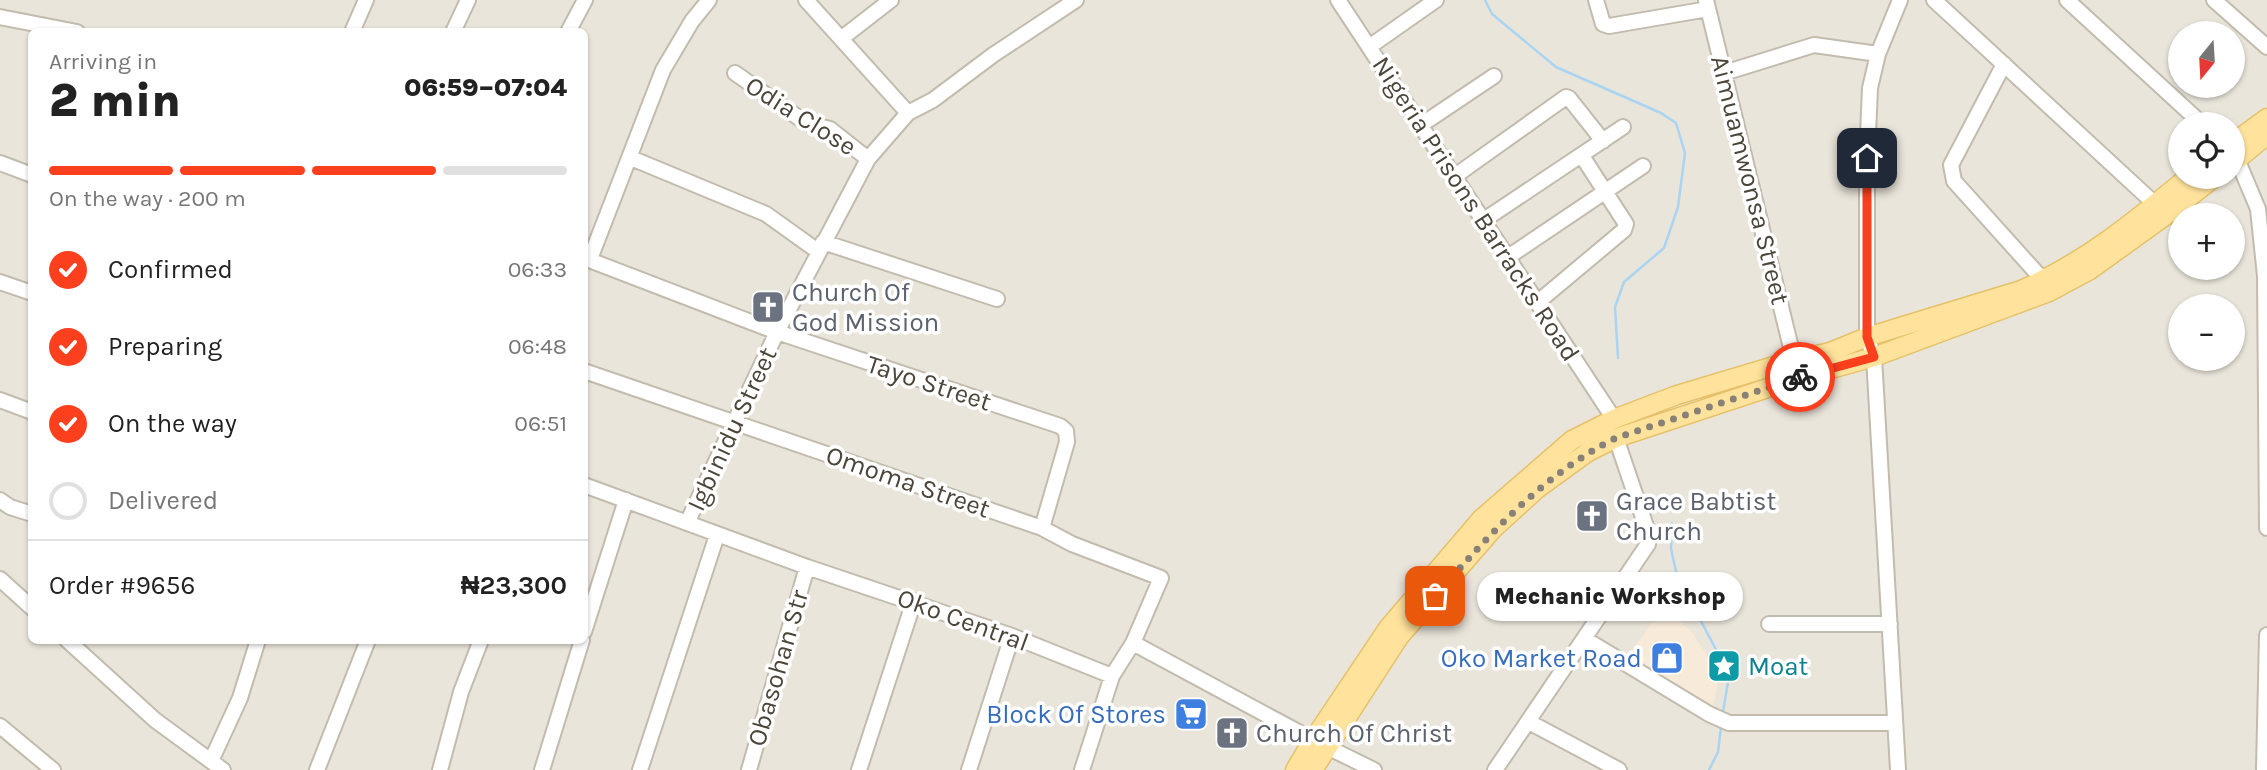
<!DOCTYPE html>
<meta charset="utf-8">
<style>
:root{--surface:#fff;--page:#f2f2f2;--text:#222;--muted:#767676;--line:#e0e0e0;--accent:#fc3f1d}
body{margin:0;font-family:Karla,sans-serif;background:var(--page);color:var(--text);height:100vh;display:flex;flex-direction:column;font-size:26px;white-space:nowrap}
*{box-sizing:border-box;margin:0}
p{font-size:23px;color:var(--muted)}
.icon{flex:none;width:38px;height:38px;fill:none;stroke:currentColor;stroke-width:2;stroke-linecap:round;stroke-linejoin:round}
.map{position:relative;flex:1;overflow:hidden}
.drawer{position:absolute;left:28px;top:28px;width:560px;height:616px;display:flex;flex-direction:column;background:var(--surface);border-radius:10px;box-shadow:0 2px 5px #0004}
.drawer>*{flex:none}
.needle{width:46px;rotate:198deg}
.tools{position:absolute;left:2168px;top:21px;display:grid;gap:14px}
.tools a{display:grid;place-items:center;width:77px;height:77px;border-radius:50%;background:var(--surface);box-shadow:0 2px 5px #0004;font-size:35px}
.pin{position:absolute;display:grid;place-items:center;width:60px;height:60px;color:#fff;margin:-30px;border-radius:14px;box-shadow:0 4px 10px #0006}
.courier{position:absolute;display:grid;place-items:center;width:70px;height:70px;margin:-35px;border:5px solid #fc3f1d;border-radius:50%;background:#fff;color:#222;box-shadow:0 2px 9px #0007}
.bubble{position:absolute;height:49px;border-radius:24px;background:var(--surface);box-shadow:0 2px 5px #0004;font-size:23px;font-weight:800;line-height:49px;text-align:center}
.headline em{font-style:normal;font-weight:800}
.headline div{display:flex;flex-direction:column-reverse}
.headline{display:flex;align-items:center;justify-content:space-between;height:119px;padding:0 21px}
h1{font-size:46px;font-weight:800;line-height:52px}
.bar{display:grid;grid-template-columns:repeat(4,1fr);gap:10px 7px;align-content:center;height:84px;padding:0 21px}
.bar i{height:9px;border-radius:5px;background:var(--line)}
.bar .current{background:var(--accent)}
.bar p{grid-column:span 4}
.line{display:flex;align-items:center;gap:18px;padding:0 21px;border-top:2px solid var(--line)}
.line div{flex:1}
ol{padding:0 21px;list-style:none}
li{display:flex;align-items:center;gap:21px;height:77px}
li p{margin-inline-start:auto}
li .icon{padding:7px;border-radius:50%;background:var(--accent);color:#fff;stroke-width:4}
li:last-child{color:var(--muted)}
li i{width:38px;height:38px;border:4px solid var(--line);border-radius:50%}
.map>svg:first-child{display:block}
.residential{fill:#eae5da;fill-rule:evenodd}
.commercial{fill:#f7ead8}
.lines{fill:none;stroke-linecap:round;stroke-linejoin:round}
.stream{stroke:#a9d4f2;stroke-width:2.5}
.minor-casing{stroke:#c2bbae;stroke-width:18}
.major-casing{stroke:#e6c16a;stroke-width:21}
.minor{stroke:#fff;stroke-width:14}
.major{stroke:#ffe39c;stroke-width:18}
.done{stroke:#878178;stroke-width:7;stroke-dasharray:0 12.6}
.route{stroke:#fc3f1d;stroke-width:9}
.labels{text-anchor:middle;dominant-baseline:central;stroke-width:7;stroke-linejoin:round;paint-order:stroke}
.street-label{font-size:26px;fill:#4b4439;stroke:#fff}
.worship-label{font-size:26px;fill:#5b616d;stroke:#fff;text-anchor:start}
.shop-label{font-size:26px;fill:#366cbe;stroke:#fff;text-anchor:end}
.culture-label{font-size:26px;fill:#0d838f;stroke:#fff;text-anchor:start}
</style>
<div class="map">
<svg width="2267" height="770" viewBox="0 0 2267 770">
<rect width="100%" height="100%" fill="#f6f3ec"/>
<path class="residential" d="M0 0H2267V770H0ZM32 32H584V640H32ZM2180 33H2233V86H2180ZM2180 124H2233V177H2180ZM2180 215H2233V268H2180ZM2180 306H2233V359H2180Z"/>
<path class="commercial" d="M1661 610 1681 622 1692 632 1708 657 1719 679 1713 707 1626 659Z"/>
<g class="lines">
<path class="stream" d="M1485 0 1492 14 1556 67 1661 113 1676 123 1685 153 1678 207 1664 248 1624 282 1615 307 1618 358
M1672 523 1671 549 1677 576 1721 659 1728 682 1723 712
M1709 770 1718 752 1721 727"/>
<defs>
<path id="minor" d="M806 0 908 113
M1338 0 1614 419
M1596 0 1603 24 1609 26 1708 9
M1706 0 1794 360
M1934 0 2155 204
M2067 0 2202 124
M2214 0 2267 47
M0 17 77 32
M352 32 366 0
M453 32 468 0
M568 32 585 0
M842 38 891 0
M1369 47 1436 0
M2004 64 1951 165 1954 181 2043 280
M735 73 806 123 830 129 868 159
M1724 73 1814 45 1878 54
M1421 125 1494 76
M631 158 766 214 819 252
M2237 159 2258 209 2265 276 2267 528
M0 163 32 175
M1455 176 1566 97 1569 98 1603 141
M1484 220 1623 127
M823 242 997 299
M1508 257 1643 166
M584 258 777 332 1060 426 1066 431 1067 442 1042 528
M590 259 663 70 692 21 709 0
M0 282 32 293
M1538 302 1624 230 1626 224 1582 156
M584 371 1042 528 1072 544 1161 578 1133 643 1112 676 1082 770
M0 400 32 412
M584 485 807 567 1012 636 1112 676
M0 500 10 507 32 514
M687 523 777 332 868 159 908 113 933 100 993 55 1076 0
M0 579 32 608
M1769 624H1890
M584 632 626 500
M1585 639 1709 714 1729 723H1895
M67 640 155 720 223 770
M1133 643 1313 740 1374 770
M1529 722 1619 770
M0 726 53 770
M211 761 240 698 258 640
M317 770 368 640
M440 770 461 692 481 640
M542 770 582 640
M640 770 717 535
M749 770 807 567
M859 770 914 601
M969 770 1012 636
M1495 770 1648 544 1649 535 1616 438
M1898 770 1874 357 1867 337V158L1870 88 1878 54 1900 0
M2264 770 2267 635"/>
<path id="major" d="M2233 143 2267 118
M2233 163 2267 135
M1295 770 1313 740 1388 628 1481 519 1572 440 1614 419 1677 395 1794 360 1830 352 1867 337 2021 290C2084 263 2136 220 2188 177
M1313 770 1399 637 1493 529 1537 489 1588 452 1616 438 1795 379 1874 357 2049 292 2090 270 2168 214 2215 177"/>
</defs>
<use href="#minor" class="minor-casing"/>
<use href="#major" class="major-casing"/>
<use href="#minor" class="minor"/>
<use href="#major" class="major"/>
</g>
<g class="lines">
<path class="done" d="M1435 596C1489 535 1542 475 1616 438L1800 377"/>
<path class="route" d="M1800 377 1874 357 1867 337V158"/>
</g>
<defs>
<symbol id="church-square" viewBox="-11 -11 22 22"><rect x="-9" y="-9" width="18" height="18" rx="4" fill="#6b7280" stroke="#fff"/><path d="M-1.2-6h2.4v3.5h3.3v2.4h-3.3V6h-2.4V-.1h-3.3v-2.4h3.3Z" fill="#fff"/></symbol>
<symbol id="shop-square" viewBox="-11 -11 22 22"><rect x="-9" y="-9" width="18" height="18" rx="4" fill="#3f7fe0" stroke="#fff"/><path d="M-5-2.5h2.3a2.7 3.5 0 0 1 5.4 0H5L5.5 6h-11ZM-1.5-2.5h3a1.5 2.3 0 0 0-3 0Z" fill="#fff"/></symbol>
<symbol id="sight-square" viewBox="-11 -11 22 22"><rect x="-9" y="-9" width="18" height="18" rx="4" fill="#0f9aa8" stroke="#fff"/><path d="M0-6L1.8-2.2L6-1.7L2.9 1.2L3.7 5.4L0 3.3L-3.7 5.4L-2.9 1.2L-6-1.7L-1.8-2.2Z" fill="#fff"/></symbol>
<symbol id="supermarket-square" viewBox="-11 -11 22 22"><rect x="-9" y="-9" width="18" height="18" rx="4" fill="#3f7fe0" stroke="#fff"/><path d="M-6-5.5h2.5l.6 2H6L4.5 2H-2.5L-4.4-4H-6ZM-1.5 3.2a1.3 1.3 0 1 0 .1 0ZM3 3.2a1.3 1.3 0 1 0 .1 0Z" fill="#fff"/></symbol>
</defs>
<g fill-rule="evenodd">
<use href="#church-square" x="749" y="288" width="38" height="38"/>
<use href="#church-square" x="1573" y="497" width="38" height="38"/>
<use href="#shop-square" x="1648" y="639" width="38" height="38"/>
<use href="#sight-square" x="1705" y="647" width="38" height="38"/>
<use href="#supermarket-square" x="1172" y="695" width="38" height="38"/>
<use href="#church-square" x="1213" y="714" width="38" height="38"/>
</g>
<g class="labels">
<g class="street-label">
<text transform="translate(801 116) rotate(32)">Odia Close</text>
<text transform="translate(1750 180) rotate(76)">Aimuamwonsa Street</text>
<text transform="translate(1476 209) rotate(57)">Nigeria Prisons Barracks Road</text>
<text transform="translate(929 383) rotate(18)">Tayo Street</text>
<text transform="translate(732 429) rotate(-65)">Igbinidu Street</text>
<text transform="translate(908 482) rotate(19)">Omoma Street</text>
<text transform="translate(963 620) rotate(20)">Oko Central</text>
<text transform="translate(778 668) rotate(-74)">Obasohan Str</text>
</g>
<g class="worship-label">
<text x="792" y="292">Church Of<tspan x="792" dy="30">God Mission</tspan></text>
<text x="1616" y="501">Grace Babtist<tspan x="1616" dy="30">Church</tspan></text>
<text x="1256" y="733">Church Of Christ</text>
</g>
<g class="shop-label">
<text x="1642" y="658">Oko Market Road</text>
<text x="1166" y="714">Block Of Stores</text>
</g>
<g class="culture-label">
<text x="1748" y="666">Moat</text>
</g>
</g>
</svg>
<div class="tools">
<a><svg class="needle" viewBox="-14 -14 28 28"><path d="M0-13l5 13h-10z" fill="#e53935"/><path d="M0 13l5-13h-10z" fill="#767676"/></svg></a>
<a><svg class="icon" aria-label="locate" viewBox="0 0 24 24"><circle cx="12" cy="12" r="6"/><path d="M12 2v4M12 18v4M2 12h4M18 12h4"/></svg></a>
<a>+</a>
<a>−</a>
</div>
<div class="pin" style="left:1435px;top:596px;background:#ea580c"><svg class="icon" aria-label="bag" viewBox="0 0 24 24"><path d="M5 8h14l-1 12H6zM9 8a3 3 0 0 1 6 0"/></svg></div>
<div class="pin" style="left:1867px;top:158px;background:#1f2937"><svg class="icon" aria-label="home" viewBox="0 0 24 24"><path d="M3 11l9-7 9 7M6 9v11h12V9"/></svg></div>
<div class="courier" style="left:1800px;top:377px"><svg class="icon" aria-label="bike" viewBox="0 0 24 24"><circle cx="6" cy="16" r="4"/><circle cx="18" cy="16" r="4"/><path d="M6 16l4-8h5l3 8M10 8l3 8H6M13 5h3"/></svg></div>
<div class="bubble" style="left:1477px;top:572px;width:266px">Mechanic Workshop</div>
<section class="drawer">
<div class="headline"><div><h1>2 min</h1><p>Arriving in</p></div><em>06:59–07:04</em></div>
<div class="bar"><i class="current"></i><i class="current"></i><i class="current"></i><i></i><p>On the way · 200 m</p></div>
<ol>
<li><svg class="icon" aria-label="check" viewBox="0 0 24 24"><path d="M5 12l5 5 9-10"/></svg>Confirmed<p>06:33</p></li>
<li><svg class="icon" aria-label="check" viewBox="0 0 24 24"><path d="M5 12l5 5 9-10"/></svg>Preparing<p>06:48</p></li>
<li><svg class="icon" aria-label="check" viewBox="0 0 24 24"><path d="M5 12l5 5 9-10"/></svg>On the way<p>06:51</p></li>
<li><i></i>Delivered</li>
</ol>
<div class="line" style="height:91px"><div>Order #9656</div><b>₦23,300</b></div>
</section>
</div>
